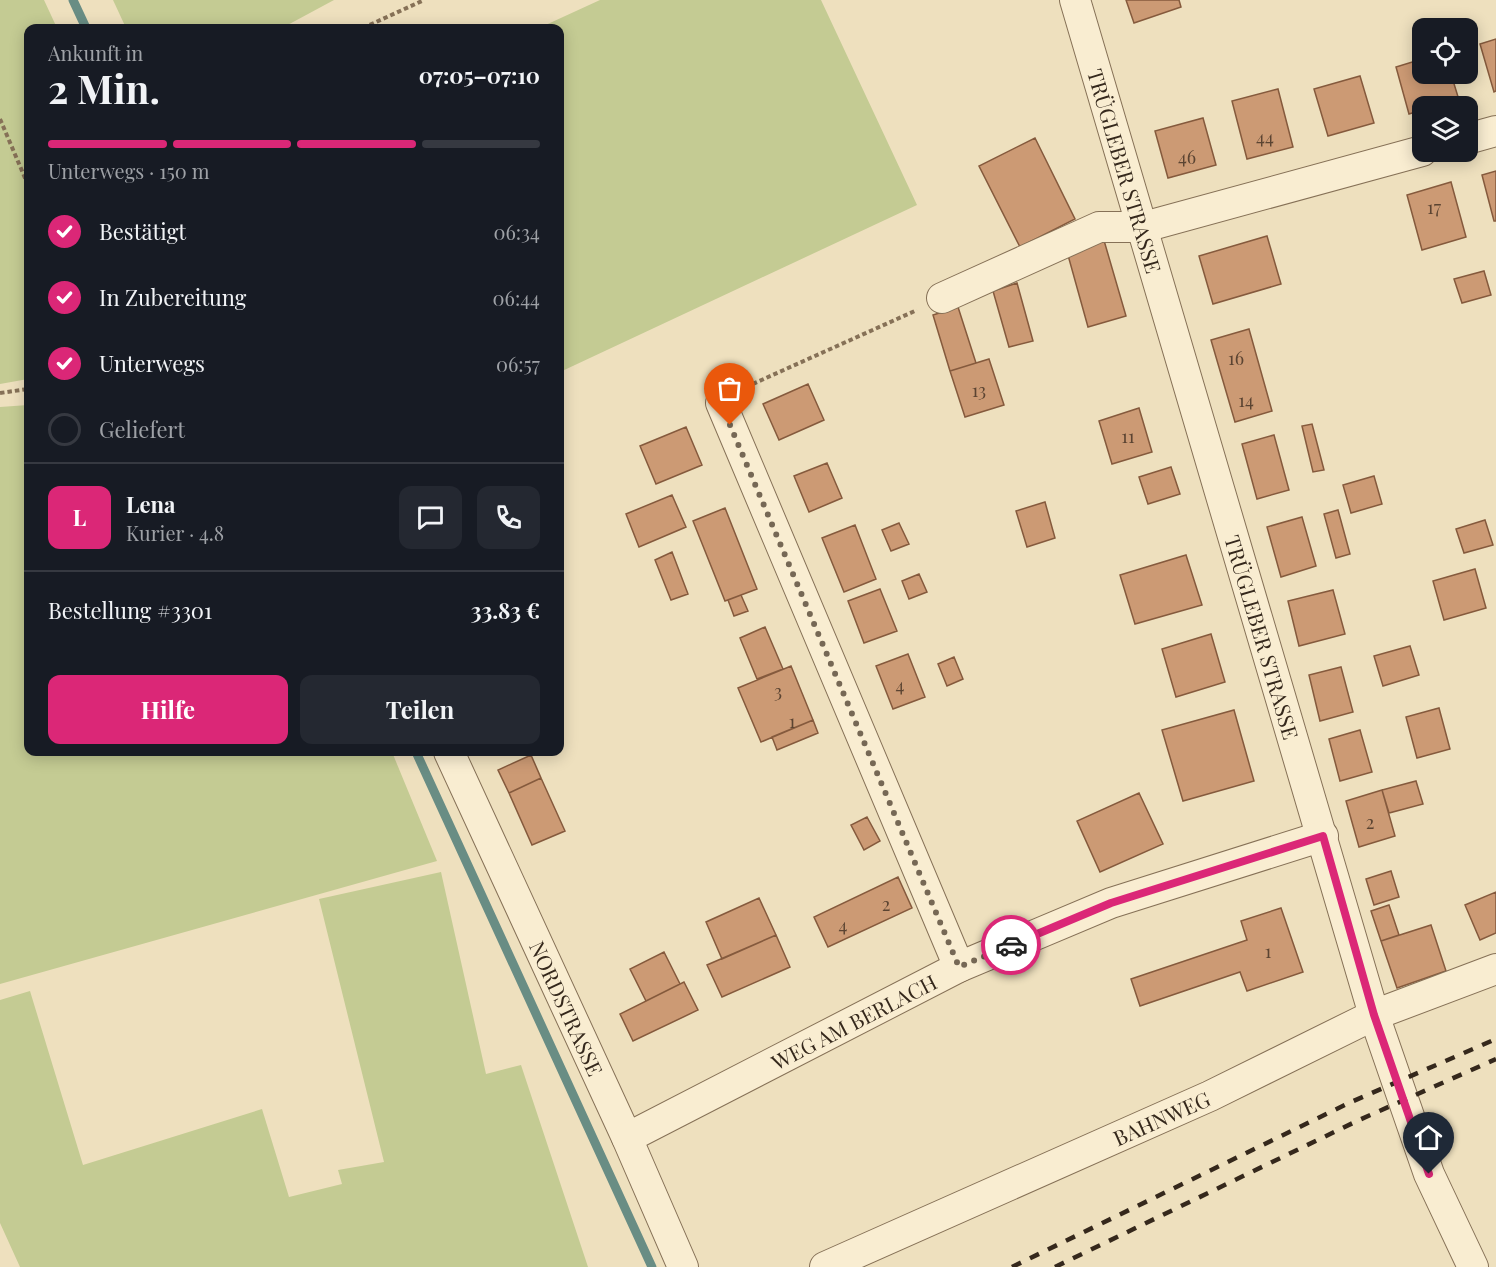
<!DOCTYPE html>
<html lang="de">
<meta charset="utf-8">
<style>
:root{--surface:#171b24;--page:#242831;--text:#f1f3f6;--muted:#9ea1a6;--line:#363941;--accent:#db2777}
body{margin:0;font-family:"Playfair Display",serif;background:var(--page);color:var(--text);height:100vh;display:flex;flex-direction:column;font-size:22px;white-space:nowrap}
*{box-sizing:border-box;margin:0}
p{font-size:20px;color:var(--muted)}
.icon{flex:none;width:33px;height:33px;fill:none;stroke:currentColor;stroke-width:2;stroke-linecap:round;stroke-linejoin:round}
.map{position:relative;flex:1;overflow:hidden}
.drawer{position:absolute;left:24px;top:24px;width:540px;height:732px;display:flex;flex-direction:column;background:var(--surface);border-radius:12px;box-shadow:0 3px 15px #0003}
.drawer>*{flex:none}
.fabs{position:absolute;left:1412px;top:18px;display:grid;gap:12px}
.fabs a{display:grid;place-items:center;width:66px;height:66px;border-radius:12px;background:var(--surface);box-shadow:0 3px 15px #0003;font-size:30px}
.pin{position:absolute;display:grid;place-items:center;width:51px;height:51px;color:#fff;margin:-62px -26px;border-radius:50% 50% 50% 0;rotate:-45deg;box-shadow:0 0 6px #0007}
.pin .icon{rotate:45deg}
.courier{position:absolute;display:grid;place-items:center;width:60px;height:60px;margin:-30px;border:4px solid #db2777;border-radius:50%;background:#fff;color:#222;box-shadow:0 2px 8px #0007}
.headline em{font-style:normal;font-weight:700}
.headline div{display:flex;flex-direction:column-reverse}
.headline{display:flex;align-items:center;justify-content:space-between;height:102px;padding:0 24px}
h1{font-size:39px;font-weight:700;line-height:45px}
.bar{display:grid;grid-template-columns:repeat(4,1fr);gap:9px 6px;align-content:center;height:72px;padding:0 24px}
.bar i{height:8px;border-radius:4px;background:var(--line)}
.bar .on{background:var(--accent)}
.bar p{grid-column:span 4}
.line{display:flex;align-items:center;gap:15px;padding:0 24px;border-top:2px solid var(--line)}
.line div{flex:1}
.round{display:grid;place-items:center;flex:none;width:63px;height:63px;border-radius:12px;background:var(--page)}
ol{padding:0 24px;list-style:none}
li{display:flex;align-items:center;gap:18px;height:66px}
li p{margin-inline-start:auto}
li .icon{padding:6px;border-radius:50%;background:var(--accent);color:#fff;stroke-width:4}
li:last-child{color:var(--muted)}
li i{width:33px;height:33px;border:3px solid var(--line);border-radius:50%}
.cta{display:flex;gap:12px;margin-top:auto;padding:12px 24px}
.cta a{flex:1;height:69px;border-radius:12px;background:var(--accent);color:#fff;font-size:24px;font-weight:700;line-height:69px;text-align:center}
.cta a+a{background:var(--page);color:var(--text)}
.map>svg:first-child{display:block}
.green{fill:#c4cb93}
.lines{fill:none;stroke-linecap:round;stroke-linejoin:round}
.stream{stroke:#698d84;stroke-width:9}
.building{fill:#cc9a74;stroke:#855a3d;stroke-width:1.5}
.street-casing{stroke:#867157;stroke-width:32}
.path{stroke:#867157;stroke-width:4;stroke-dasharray:4.5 3;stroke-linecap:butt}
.street{stroke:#f9edd1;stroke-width:30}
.rail{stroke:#35281c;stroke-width:4.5;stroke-dasharray:10 10;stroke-linecap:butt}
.done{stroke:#766855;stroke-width:6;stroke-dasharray:0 10.8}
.route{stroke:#db2777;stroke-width:8}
.labels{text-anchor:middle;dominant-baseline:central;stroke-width:4.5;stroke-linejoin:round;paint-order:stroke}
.number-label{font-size:18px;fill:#5b4432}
.street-label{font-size:21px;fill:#35281c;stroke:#f5eace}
</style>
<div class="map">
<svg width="1496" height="1267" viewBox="0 0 1496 1267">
<rect width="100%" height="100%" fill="#eee0be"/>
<path class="green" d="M0 0H44L57 28H28V379L0 384Z
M113 0H334L282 28H126Z
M600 0H821L917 205 560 372V28H539Z
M28 405V752H392L437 861 0 984V407Z
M441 872 486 1074 521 1065 588 1267H20L0 1223V1000L30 991 83 1165 262 1109 289 1197 342 1184 338 1170 384 1162 319 899Z"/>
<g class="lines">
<path class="stream" d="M73 0 86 28
M416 752 652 1267"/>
</g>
<path class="building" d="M1126 0H1179L1181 7 1134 23Z
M1496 39V91L1494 92 1480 44Z
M1422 59V74H1451L1459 100 1436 106H1422V110L1409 114 1396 67Z
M1360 76 1374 123 1328 136 1314 89Z
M1278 89 1293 147 1247 159 1232 101Z
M1203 118 1216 165 1168 178 1155 131Z
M1035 138 1075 219 1020 247 979 166Z
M1496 171V221H1494L1482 175Z
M1451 182 1466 237 1422 250 1407 195Z
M1267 236 1281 284 1213 304 1199 256Z
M1103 237 1126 316 1088 327 1066 248Z
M1484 271 1491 295 1462 303 1454 279Z
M1017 283 1033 341 1009 347 993 291Z
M958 307 976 363 950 371 933 315Z
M1249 329 1272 411 1235 422 1211 340Z
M989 359 1004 405 965 417 950 371Z
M808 384 824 420 779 440 763 404Z
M1139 408 1152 452 1112 464 1099 421Z
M1312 424 1324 470 1313 472 1302 426Z
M686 427 702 465 656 484 640 446Z
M1274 435 1289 490 1257 499 1242 444Z
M827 463 842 498 809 512 794 476Z
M1171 467 1180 494 1148 504 1139 477Z
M1374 476 1382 504 1351 513 1343 485Z
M672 495 686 527 639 547 626 514Z
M1045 502 1055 538 1027 547 1016 511Z
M725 508 757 589 725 601 693 521Z
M1338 510 1350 554 1336 558 1324 514Z
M1302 517 1316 566 1281 577 1267 527Z
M1485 520 1493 545 1464 553 1456 529Z
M899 523 909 544 891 551 882 530Z
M855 525 876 579 844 592 822 538Z
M672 552 688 594 671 600 655 560Z
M1186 555 1202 605 1135 624 1120 575Z
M1475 569 1486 608 1444 620 1433 581Z
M919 574 927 592 909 599 902 581Z
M880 589 897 631 864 643 848 601Z
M1333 590 1345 634 1299 646 1288 601Z
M741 595 748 611 734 616 728 600Z
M765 627 783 669 757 679 740 638Z
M1211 634 1225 682 1176 697 1162 649Z
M1410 646 1419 675 1383 686 1374 656Z
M908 654 925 697 893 709 876 666Z
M954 657 963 679 947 686 938 664Z
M791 666 813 720 761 742 738 688Z
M1341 667 1353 712 1320 721 1309 675Z
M1439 708 1450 749 1417 758 1406 717Z
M1234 710 1254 781 1183 801 1162 730Z
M813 720 818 733 777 750 772 737Z
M1360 730 1372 772 1340 781 1329 739Z
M531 755 541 778 509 793 498 770Z
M541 778 565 831 532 845 509 793Z
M1416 781 1423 804 1389 813 1382 790Z
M1382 790 1395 836 1359 847 1346 801Z
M1139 793 1163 844 1100 872 1077 821Z
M867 817 880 841 864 850 851 825Z
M1391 871 1399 897 1374 905 1366 879Z
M898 877 912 908 828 947 814 917Z
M1496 892V933L1480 940 1465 905Z
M759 898 776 935 722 959 706 922Z
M1389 905 1399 935 1381 941 1371 911Z
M1281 908 1303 972 1247 991 1240 972 1140 1006 1131 979 1247 940 1241 921Z
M1431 925 1446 971 1397 988 1381 941Z
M776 935 790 967 722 997 707 965Z
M664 952 680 984 646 1001 630 969Z
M684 982 698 1010 633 1041 620 1014Z"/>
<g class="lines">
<defs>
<g id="street">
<path id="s1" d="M1075 0 1374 1015 1429 1174 1473 1267"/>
<path d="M1467 139 1496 131"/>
<path d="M942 298 1099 227H1144L1422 151"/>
<path d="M721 403 959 967"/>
<path id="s2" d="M449 752 627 1138 683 1267"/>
<path id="s3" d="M627 1138 959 967 1111 903 1323 836"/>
<path id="s4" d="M825 1267 1210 1096 1374 1015 1496 969"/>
</g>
</defs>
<use href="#street" class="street-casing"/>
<path class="path" d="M363 28 424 0
M0 119 28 185
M746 387 917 310
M0 393 28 389"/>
<use href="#street" class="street"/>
<path class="rail" d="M1012 1267 1351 1102 1496 1039
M1055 1267 1357 1121 1496 1059"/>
</g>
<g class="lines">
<path class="done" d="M730 425 959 967 1011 945"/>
<path class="route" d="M1011 945 1111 903 1323 836 1374 1015 1429 1174"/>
</g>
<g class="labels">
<g class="number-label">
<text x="1265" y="137">44</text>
<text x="1187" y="157">46</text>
<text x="1434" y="207">17</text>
<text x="1236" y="358">16</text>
<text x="979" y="390">13</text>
<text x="1246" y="400">14</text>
<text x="1128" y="436">11</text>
<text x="900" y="685">4</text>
<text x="778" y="691">3</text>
<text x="792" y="721">1</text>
<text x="1370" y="822">2</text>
<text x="886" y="904">2</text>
<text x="843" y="925">4</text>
<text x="1268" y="951">1</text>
</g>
<g class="street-label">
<text stroke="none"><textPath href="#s1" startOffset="178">TRÜGLEBER STRASSE</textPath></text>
<text stroke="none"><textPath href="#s1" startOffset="664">TRÜGLEBER STRASSE</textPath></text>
<text stroke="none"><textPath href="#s2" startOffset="282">NORDSTRASSE</textPath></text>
<text stroke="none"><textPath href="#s3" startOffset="255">WEG AM BERLACH</textPath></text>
<text stroke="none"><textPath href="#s4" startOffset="368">BAHNWEG</textPath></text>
</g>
</g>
</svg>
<div class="fabs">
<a><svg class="icon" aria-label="locate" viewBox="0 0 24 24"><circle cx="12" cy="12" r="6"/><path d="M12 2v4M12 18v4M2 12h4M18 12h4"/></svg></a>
<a><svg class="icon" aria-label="layers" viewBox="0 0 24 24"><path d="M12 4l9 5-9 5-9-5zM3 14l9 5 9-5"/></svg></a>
</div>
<div class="pin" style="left:730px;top:425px;background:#ea580c"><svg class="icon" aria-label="bag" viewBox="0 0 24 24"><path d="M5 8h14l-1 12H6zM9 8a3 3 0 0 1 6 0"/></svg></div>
<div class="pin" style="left:1429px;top:1174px;background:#1f2937"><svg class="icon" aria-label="home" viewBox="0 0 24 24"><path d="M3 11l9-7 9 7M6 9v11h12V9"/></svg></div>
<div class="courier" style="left:1011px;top:945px"><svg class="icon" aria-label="car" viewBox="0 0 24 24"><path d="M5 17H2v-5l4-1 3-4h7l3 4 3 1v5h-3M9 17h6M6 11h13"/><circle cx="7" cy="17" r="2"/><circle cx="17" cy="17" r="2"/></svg></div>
<section class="drawer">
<div class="headline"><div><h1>2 Min.</h1><p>Ankunft in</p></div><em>07:05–07:10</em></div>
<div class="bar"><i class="on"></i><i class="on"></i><i class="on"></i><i></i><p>Unterwegs · 150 m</p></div>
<ol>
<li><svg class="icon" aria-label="check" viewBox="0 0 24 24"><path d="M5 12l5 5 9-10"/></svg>Bestätigt<p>06:34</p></li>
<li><svg class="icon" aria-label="check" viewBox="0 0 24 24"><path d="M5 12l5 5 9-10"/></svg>In Zubereitung<p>06:44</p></li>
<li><svg class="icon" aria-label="check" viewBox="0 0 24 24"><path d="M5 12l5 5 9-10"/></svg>Unterwegs<p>06:57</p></li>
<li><i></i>Geliefert</li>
</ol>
<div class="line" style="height:108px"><b class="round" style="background:var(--accent);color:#fff">L</b><div><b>Lena</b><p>Kurier · 4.8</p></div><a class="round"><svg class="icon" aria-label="chat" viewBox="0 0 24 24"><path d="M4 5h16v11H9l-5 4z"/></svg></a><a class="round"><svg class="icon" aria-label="phone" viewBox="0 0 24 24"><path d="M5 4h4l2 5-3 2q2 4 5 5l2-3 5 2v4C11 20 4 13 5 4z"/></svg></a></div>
<div class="line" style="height:78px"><div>Bestellung #3301</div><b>33.83 €</b></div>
<div class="cta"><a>Hilfe</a><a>Teilen</a></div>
</section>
</div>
